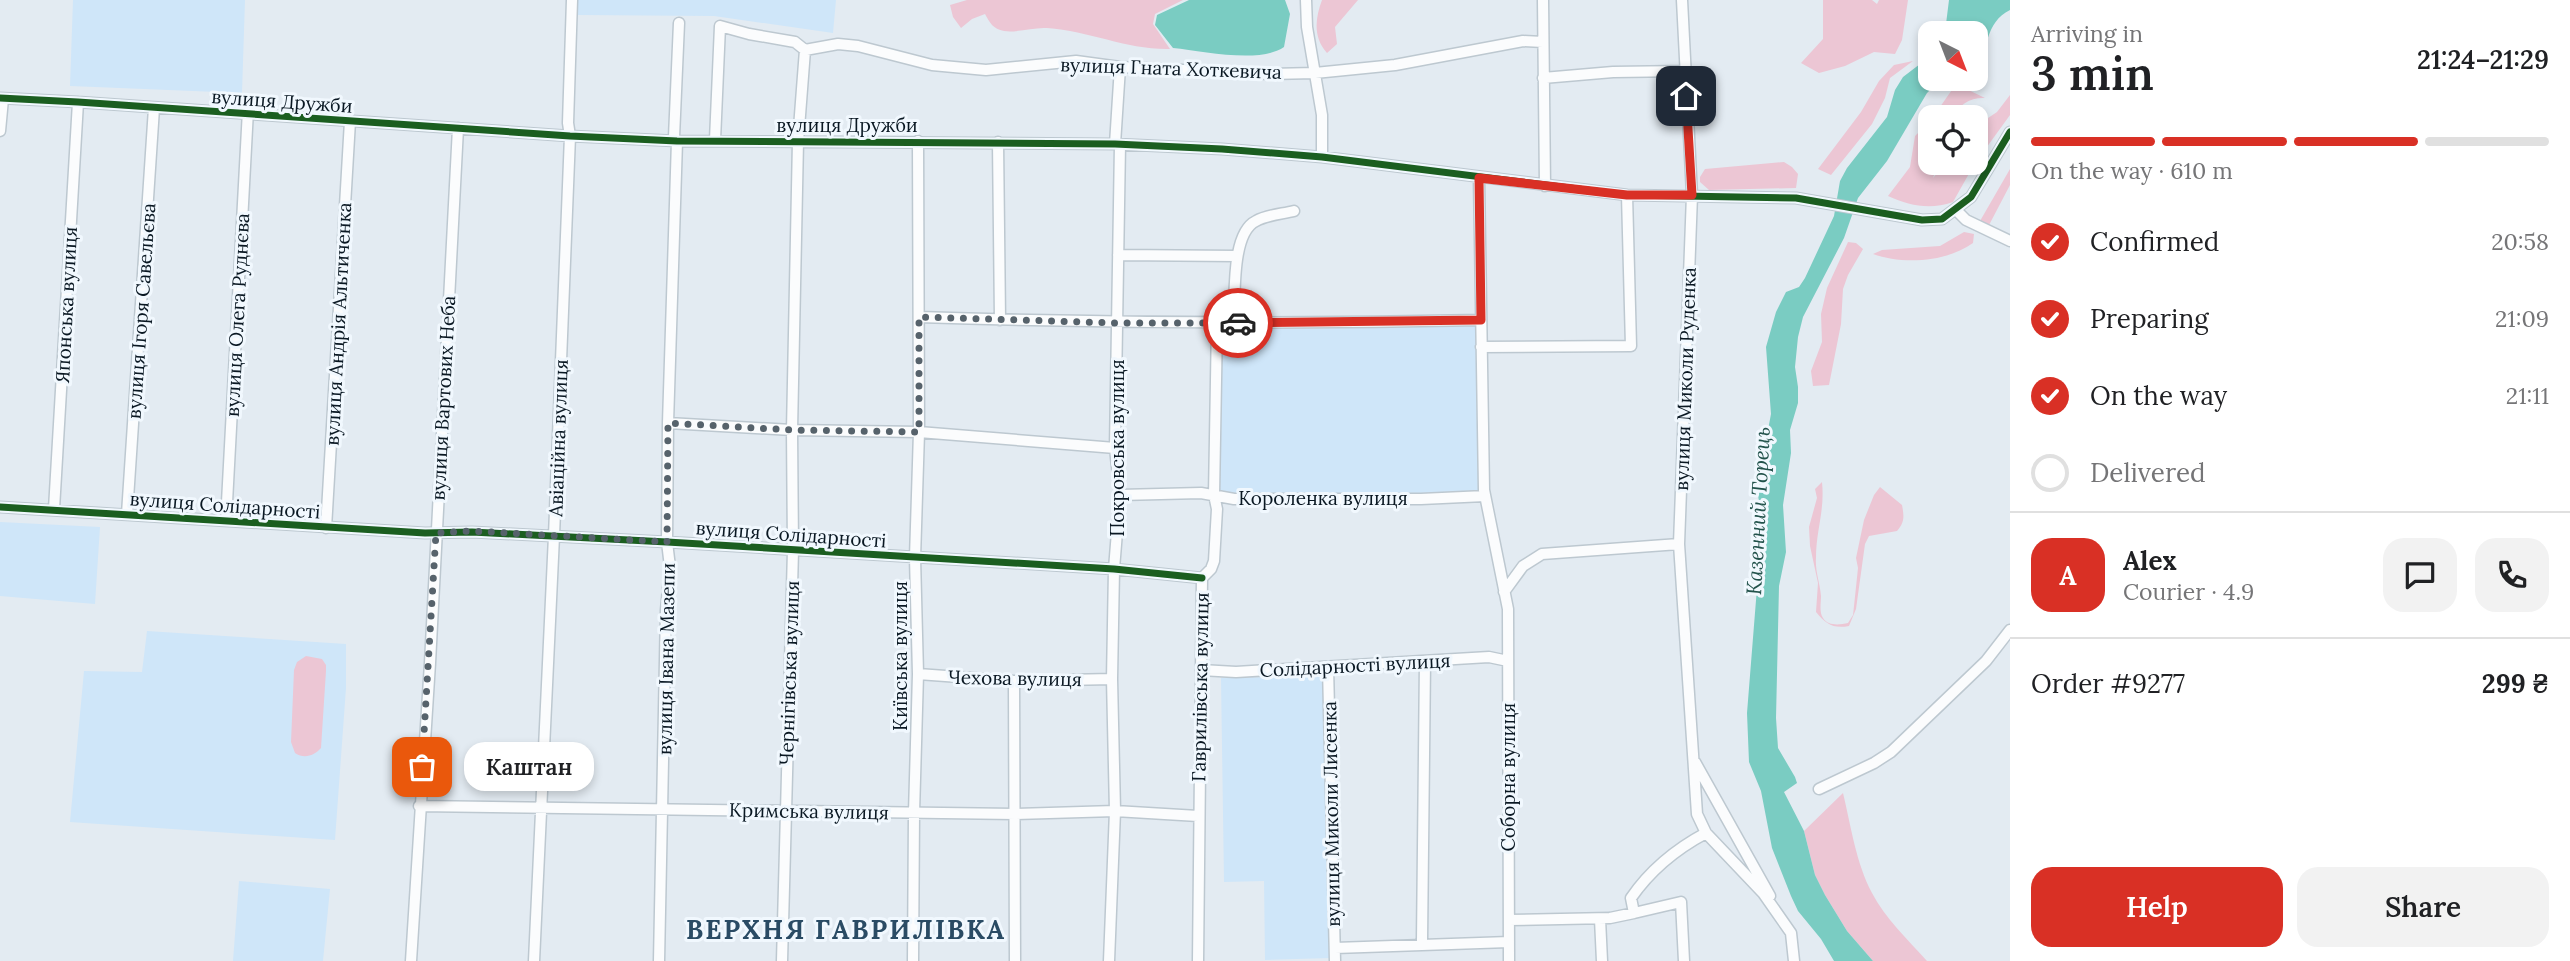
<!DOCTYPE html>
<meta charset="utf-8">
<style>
:root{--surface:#fff;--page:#f2f2f2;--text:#202124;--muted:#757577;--line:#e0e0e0;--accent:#d93025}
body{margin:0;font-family:Lora,serif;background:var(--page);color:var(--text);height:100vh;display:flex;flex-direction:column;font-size:26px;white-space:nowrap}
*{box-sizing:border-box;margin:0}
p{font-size:23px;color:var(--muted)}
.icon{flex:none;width:38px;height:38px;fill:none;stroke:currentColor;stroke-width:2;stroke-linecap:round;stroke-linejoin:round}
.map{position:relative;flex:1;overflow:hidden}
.panel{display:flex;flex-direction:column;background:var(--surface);width:560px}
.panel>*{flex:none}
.needle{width:46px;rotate:138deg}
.controls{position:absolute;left:1918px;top:21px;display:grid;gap:14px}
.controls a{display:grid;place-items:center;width:70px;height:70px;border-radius:14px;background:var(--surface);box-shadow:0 4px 10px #0003;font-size:35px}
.pin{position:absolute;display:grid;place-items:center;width:60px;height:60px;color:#fff;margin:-30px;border-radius:14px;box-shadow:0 4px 10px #0006}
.courier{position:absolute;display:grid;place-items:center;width:70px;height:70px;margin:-35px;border:5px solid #d93025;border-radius:50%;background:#fff;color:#222;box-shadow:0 2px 9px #0007}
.bubble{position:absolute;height:49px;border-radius:21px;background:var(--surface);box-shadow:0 4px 10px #0003;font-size:23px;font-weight:600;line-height:49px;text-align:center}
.summary em{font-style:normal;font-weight:600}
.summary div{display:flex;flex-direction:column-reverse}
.summary{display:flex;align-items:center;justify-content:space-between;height:119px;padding:0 21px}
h1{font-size:46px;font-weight:600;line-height:52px}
.bar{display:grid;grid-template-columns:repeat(4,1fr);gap:10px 7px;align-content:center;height:84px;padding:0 21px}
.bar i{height:9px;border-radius:5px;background:var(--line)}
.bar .on{background:var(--accent)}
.bar p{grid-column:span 4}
.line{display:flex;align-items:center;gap:18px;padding:0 21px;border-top:2px solid var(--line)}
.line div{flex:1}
.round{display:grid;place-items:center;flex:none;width:74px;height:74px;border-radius:21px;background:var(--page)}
ol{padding:0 21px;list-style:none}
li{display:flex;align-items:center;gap:21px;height:77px}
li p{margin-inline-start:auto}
li .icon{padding:7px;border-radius:50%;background:var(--accent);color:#fff;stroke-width:4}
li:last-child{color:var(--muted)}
li i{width:38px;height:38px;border:4px solid var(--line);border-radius:50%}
.cta{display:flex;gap:14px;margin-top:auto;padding:14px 21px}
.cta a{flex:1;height:80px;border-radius:21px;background:var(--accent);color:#fff;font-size:28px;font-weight:600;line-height:80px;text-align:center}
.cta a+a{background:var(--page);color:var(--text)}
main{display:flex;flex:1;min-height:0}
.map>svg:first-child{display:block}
.built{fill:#cfe6f9}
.green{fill:#ecc6d4}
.water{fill:#7accc2}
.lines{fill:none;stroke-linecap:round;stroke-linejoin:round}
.minor-casing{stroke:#bdc8d0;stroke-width:13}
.minor{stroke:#fbfcfd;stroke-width:10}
.cycleway-casing{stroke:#f1f8fe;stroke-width:11}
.cycleway{stroke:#1b5e20;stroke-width:7}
.done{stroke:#56626b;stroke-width:7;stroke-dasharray:0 12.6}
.route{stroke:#d93025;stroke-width:9}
.labels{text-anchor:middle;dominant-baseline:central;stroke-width:6;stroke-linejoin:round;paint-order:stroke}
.street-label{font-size:19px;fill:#0a1823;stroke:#f1f8fe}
.water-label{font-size:21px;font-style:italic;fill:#22524b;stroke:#f1f8fe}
.district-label{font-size:26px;font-weight:bold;letter-spacing:2px;fill:#2a4b64;stroke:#f1f8fe}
</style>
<main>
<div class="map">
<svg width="2010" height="961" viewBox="0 0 2010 961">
<rect width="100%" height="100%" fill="#e3ebf2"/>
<path class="built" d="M73 0H245L242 93 70 86Z
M575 0H836L833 33 714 16 578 15Z
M1477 325 1480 492 1421 495 1234 496 1216 492 1220 327 1307 329Z
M0 522 100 527 95 604 0 596Z
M147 631 346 644V688L335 840 70 822 84 671 142 672Z
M1327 676 1331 958 1265 960 1264 881 1224 882 1221 678Z
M239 881 330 889 323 961H233Z"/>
<path class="green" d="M967 0H1183L1155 14 1153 24 1170 49C1127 50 1090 31 1047 28 1034 27 1017 33 1004 31 993 29 990 23 985 14L972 19 961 28 953 17 950 5Z
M1322 0H1358L1335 27 1337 44 1327 53C1313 37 1315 19 1322 0Z
M1823 0H1872L1877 4 1879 0H1908L1902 40 1895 54 1874 52 1845 66 1819 73 1801 63 1823 39Z
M1913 61 1890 78 1885 98 1872 124 1831 175 1818 169 1861 112 1879 81 1894 65Z
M1956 84 1985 98C1972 97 1958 104 1954 117H1933Z
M2010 95V115L1976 162V126L1997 112Z
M1930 121V163H1938L1933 178 1946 163H1975L1953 202C1930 210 1910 206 1888 196L1910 167 1915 136Z
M1784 162 1792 167 1798 174 1796 188 1709 190 1700 182V177L1705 169Z
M2010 169V185L1988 227 1980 221Z
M1964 232 1974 234 1973 243C1947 262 1903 265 1873 254L1882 250 1940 246Z
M1848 242 1856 243 1863 249 1848 275 1843 289 1841 324 1829 385 1813 386 1811 371 1822 342 1821 314 1827 288Z
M1822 482C1825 511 1816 530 1816 558 1815 571 1820 583 1821 596 1821 603 1819 612 1823 618 1828 626 1839 625 1848 623L1853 615 1854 606 1858 568 1856 558 1864 520 1874 495 1880 487 1902 505C1904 516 1905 522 1897 531L1869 536 1865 544 1856 609 1849 626C1833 629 1826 624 1816 612L1818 583 1810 546 1809 527 1817 498 1815 489Z
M306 656 322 659 326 665V671L321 748C314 756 304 759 295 753L291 742 294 670 297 662Z
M1843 793C1851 826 1856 863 1872 893 1885 918 1908 940 1927 961H1873L1847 931 1825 895 1815 875 1804 831Z"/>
<path class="water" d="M1189 0H1285L1290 14 1284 47C1259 64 1203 51 1173 48L1155 25 1157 15Z
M1949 0H2010V10C1985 22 1988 50 1976 71V33H1942L1946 24Z
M1930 53V79H1941L1927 93 1887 161 1858 198 1844 238 1803 317 1798 337 1795 367 1798 387V403L1790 430 1791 453 1783 505 1786 552 1779 586 1776 718 1778 748 1795 777 1797 783 1784 792 1804 831 1815 875 1825 895 1847 931 1873 961H1834L1821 939 1798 911 1791 896 1772 848 1761 791 1749 762 1747 713 1762 525 1757 487 1771 414 1766 347 1776 312 1786 292 1799 287 1805 278 1834 216 1840 181 1847 168 1887 117 1895 90 1903 77 1920 64Z"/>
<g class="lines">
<defs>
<path id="minor" d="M1306 0 1307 27 1322 115V157
M1543 0 1545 186
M1682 0 1692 195 1679 544 1697 814 1706 833 1763 893 1791 933 1794 961
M1543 78 1613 72 1685 71
M0 98 78 102 570 136 677 141 1115 144 1222 149 1322 157 1627 195 1796 198 1922 220 1942 219 1971 197 2010 132
M0 131 3 99
M715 140 720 26 749 34 795 42 805 50 838 44 858 46 932 65 986 70 1076 61 1120 67 1268 74 1315 73 1395 65 1523 41 1543 42
M998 142 1000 320
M1115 144 1120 67
M1479 178 1484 490 1508 609 1509 961
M1956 210 1966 220 2010 241
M1118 255 1237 256
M919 317C1107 323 1294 324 1481 320
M1481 347 1631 346 1627 195
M668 423 792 430 919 432 1115 448
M1120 495 1201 493 1234 499H1421L1485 496
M0 507 425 533 472 532 667 542 1114 569 1202 578
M54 509 78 102
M127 514 154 108
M226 521 248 110
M326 528 350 121
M1504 592 1523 566 1542 554 1679 544
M1328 667 1335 961
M1201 670 1236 672 1489 657 1508 661
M918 674 1014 681 1112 679
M1014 681 1015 961
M1695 762 1770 896
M1819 789 1874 763 1891 752 1986 661 2010 630
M419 806 1015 814 1115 811 1198 816
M1634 913 1681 902 1684 961
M1600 919 1602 961
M1509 920 1610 918 1634 913 1631 898C1651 869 1676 849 1706 833
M1422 941 1425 661
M1335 948 1509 942
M411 961 430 663 458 128
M534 961 554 536 570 136 568 123 572 0
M659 961 666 610 670 567 667 542 668 423 677 141 674 137 679 23
M782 961 793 550 792 430 798 141 805 50
M913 961 914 813 918 674 915 558 919 432 918 141
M1109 961 1115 811 1112 679 1114 569 1120 495 1115 448 1120 144
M1198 961 1202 578 1211 569 1214 561 1217 509 1214 495 1217 323 1234 310C1235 287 1233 232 1256 221 1266 215 1282 214 1294 211"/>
</defs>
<use href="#minor" class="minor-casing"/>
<use href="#minor" class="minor"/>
<defs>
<path id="cycleway" d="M0 98 78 102 570 136 677 141 1115 144 1222 149 1322 157 1627 195 1796 198 1922 220 1942 219 1971 197 2010 132
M0 507 425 533 472 532 667 542 1114 569 1202 578"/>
</defs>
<use href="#cycleway" class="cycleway-casing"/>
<use href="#cycleway" class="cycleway"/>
</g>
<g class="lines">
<path class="done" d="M422 767 436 533 472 531 667 542 668 423 792 430 919 432V317L1118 323H1238"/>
<path class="route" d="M1238 323 1481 320 1479 178 1627 195H1692L1686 96"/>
</g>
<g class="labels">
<g class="street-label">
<text transform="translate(1171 68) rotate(2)">вулиця Гната Хоткевича</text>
<text transform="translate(282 101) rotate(4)">вулиця Дружби</text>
<text x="847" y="125">вулиця Дружби</text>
<text transform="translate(66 305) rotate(-87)">Японська вулиця</text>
<text transform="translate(141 311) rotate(-86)">вулиця Ігоря Савельєва</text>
<text transform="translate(237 315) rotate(-87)">вулиця Олега Руднєва</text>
<text transform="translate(338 324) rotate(-87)">вулиця Андрія Альтиченка</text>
<text transform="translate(1685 379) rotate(-88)">вулиця Миколи Руденка</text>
<text transform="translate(443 398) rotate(-87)">вулиця Вартових Неба</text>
<text transform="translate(558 438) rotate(-88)">Авіаційна вулиця</text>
<text transform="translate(1117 448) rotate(-90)">Покровська вулиця</text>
<text x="1323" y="498">Короленка вулиця</text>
<text transform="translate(225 505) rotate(4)">вулиця Солідарності</text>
<text transform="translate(791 534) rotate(4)">вулиця Солідарності</text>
<text transform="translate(900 656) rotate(-90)">Київська вулиця</text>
<text transform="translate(666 659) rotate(-89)">вулиця Івана Мазепи</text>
<text transform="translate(1355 665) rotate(-3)">Солідарності вулиця</text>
<text transform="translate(789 673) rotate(-88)">Чернігівська вулиця</text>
<text transform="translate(1015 678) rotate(1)">Чехова вулиця</text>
<text transform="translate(1200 687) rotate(-89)">Гаврилівська вулиця</text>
<text transform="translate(1508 777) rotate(-90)">Соборна вулиця</text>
<text transform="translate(809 811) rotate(1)">Кримська вулиця</text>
<text transform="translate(1331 814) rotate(-91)">вулиця Миколи Лисенка</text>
</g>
<g class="water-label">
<text transform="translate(1758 511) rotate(-87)">Казенний Торець</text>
</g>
<g class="district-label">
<text x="846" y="929">ВЕРХНЯ ГАВРИЛІВКА</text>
</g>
</g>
</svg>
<div class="controls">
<a><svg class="needle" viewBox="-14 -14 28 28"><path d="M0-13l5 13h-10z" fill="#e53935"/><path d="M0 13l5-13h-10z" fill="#757577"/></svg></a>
<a><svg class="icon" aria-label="locate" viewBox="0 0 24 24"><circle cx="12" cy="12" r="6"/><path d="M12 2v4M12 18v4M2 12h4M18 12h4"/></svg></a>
</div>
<div class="pin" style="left:422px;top:767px;background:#ea580c"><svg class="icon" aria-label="bag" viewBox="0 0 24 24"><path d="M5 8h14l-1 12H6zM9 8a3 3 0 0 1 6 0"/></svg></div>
<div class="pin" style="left:1686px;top:96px;background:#1f2937"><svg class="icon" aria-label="home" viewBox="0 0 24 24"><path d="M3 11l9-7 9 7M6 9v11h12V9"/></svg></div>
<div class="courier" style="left:1238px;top:323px"><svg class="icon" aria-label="car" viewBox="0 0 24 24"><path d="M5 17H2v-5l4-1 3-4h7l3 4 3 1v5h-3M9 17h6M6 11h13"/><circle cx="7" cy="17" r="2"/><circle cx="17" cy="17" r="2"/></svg></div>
<div class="bubble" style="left:464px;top:742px;width:130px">Каштан</div>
</div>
<section class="panel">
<div class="summary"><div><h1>3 min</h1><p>Arriving in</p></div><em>21:24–21:29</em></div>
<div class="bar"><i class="on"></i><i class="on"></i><i class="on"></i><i></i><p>On the way · 610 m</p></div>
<ol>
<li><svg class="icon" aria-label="check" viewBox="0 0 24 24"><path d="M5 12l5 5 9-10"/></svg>Confirmed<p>20:58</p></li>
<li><svg class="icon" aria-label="check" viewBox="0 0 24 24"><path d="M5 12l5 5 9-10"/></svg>Preparing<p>21:09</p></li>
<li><svg class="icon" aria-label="check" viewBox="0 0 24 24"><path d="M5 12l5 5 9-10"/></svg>On the way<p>21:11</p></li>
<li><i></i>Delivered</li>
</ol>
<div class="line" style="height:126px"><b class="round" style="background:var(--accent);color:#fff">A</b><div><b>Alex</b><p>Courier · 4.9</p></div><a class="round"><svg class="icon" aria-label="chat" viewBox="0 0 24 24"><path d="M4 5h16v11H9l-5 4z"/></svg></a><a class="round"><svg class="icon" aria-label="phone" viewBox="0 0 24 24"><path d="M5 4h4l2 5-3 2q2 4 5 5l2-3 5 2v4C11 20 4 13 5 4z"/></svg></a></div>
<div class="line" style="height:91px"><div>Order #9277</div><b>299 ₴</b></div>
<div class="cta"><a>Help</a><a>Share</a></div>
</section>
</main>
